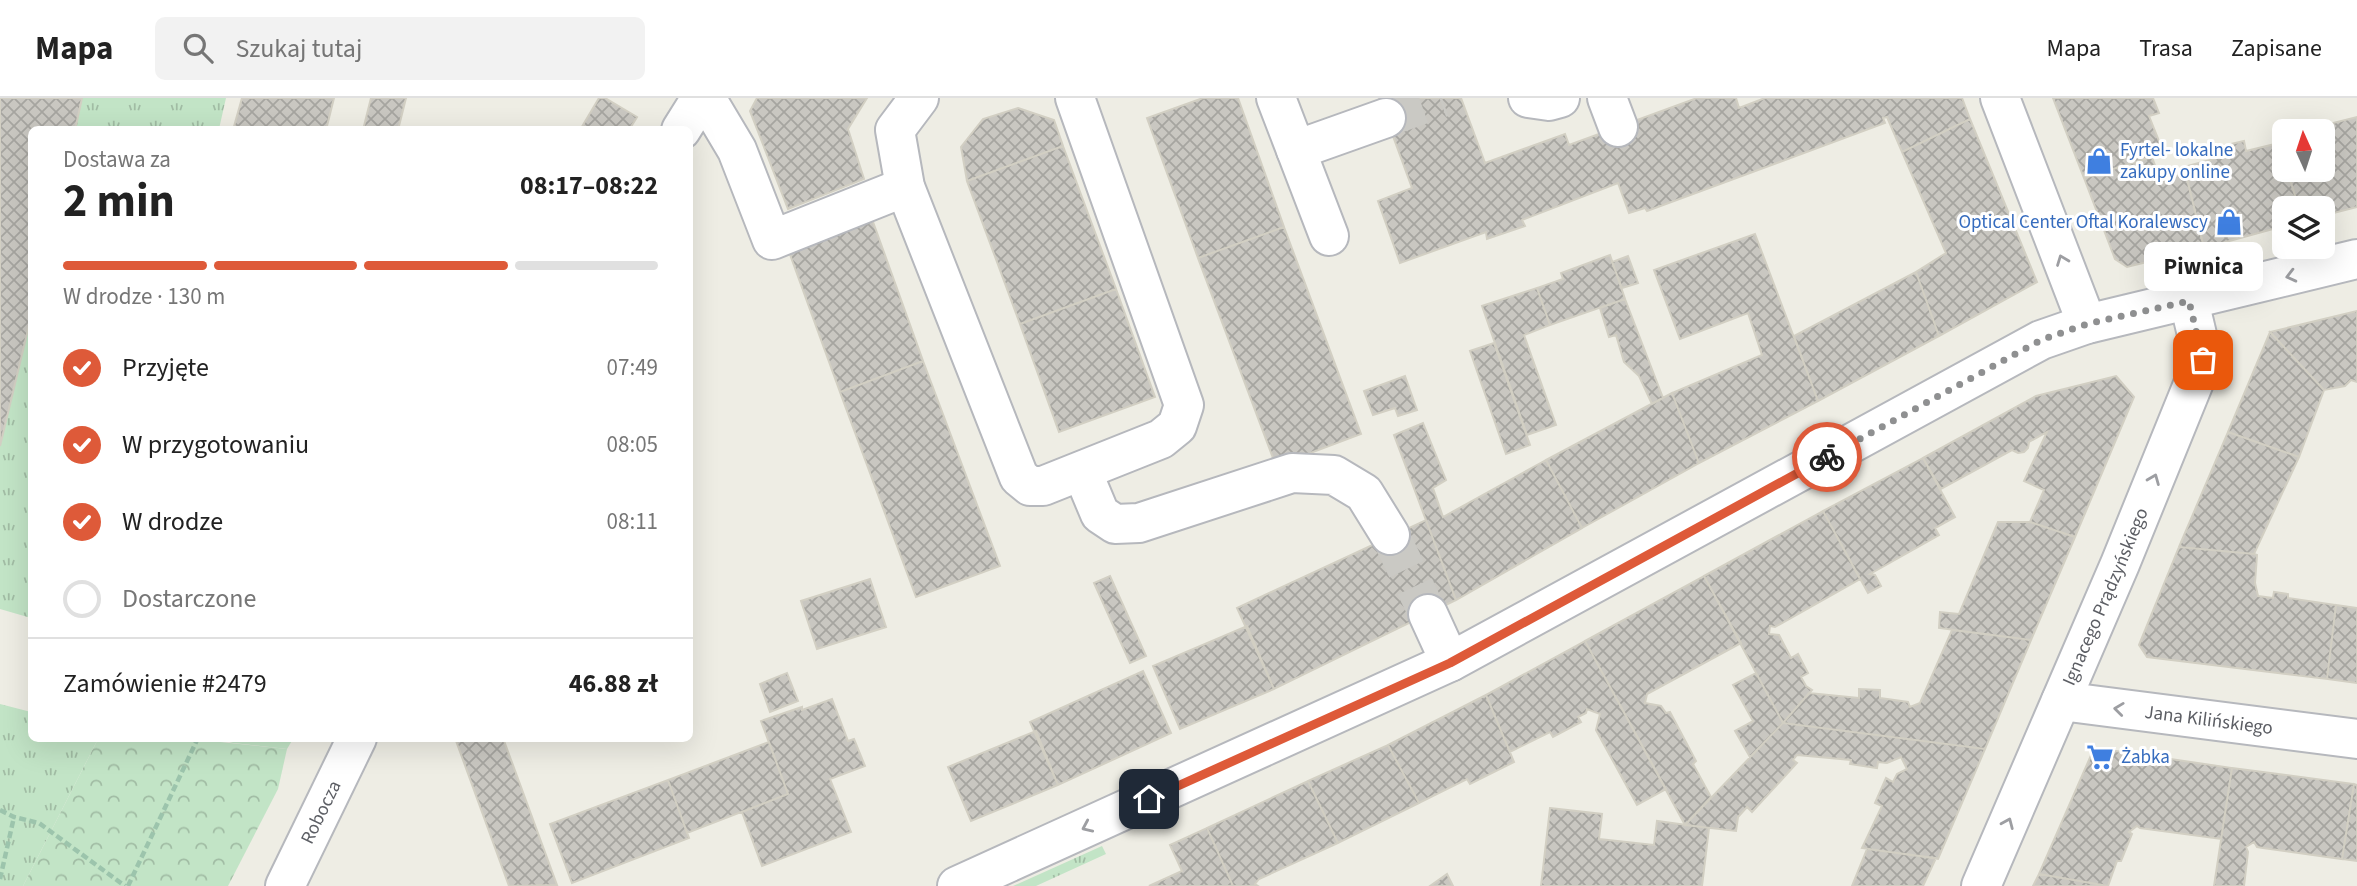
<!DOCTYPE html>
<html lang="pl">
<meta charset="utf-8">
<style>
:root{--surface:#fff;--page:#f2f2f2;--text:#222;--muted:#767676;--line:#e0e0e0;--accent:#de5a39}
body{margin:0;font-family:"Source Sans 3",sans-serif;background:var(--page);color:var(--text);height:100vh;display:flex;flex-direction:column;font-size:26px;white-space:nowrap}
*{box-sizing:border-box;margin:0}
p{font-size:23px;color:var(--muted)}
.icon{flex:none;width:38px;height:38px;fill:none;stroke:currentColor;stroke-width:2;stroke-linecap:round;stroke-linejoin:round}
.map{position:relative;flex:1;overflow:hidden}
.details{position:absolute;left:28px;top:28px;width:665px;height:616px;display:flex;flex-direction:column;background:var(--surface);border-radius:10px;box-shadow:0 7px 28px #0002}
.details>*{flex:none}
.needle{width:46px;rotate:357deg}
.buttons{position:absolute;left:2272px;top:21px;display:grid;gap:14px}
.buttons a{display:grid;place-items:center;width:63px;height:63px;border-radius:10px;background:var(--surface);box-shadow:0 7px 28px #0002;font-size:35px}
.pin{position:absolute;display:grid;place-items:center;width:60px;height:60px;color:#fff;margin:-30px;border-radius:14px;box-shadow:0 4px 10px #0006}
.courier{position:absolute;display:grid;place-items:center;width:70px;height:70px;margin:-35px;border:5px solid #de5a39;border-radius:50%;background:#fff;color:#222;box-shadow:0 2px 9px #0007}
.bubble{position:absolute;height:49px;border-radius:10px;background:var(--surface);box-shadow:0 7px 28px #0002;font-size:23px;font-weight:700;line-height:49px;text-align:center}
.overview em{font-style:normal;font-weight:700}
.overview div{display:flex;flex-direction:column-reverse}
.overview{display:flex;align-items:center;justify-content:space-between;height:119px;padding:0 35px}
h1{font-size:46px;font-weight:700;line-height:52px}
.bar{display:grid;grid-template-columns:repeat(4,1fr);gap:10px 7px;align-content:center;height:84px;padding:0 35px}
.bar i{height:9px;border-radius:5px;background:var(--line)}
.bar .active{background:var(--accent)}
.bar p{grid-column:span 4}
.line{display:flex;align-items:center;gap:18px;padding:0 35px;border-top:2px solid var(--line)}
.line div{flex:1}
ol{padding:0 35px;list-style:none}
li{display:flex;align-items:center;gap:21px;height:77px}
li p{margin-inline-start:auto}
li .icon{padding:7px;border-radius:50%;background:var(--accent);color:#fff;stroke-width:4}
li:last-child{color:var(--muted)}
li i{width:38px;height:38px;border:4px solid var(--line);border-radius:50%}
header{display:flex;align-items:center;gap:42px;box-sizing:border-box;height:98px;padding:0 35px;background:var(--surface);border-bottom:2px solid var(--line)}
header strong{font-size:33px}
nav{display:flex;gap:38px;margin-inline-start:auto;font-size:24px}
.search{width:490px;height:63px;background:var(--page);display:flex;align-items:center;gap:18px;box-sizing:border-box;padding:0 24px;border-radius:10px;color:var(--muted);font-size:26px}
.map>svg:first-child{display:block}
.grass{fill:url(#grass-tufts)}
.forest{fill:url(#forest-crowns)}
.building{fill:url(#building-cross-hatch);stroke:#d2cfc3;stroke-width:2}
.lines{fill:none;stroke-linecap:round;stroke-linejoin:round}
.minor-tunnel{stroke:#cac9c4;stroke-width:38;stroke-dasharray:38 19;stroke-linecap:butt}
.minor-casing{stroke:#b6b8bd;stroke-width:42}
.path{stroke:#9cc4ac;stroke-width:4.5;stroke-dasharray:7 3.5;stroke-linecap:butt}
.minor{stroke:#fff;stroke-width:38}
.oneway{stroke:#9d9ea2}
.done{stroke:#8f9091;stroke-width:7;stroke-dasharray:0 12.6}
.route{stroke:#de5a39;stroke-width:9}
.labels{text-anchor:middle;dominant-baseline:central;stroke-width:6;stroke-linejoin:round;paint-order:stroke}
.shop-label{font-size:19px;fill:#366cbe;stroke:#fff;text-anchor:start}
.street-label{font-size:19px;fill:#5c5e64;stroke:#fff}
</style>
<header>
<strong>Mapa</strong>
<div class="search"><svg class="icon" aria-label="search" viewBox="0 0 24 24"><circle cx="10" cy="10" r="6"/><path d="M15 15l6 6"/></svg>Szukaj tutaj</div>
<nav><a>Mapa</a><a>Trasa</a><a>Zapisane</a></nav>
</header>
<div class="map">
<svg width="2357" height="788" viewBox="0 0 2357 788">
<defs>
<pattern id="grass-tufts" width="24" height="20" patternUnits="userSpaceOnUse" patternTransform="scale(1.75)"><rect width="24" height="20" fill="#c2e4c6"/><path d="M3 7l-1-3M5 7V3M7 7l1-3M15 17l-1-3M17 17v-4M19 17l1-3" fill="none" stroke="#a1bca4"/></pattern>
<pattern id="forest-crowns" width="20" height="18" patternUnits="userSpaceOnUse" patternTransform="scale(1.75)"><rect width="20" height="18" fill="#c2e4c6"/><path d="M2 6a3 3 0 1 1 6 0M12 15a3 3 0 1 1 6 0" fill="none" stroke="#a1bca4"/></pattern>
<pattern id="building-cross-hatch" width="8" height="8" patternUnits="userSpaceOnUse" patternTransform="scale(1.75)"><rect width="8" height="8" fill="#c9c7c1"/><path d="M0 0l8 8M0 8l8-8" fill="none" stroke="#a6a5a0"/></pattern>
</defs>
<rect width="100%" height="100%" fill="#eeede4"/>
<path class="grass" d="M82 0H226L219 31 75 32Z
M31 215V520L0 511V348Z
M0 606 31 614 32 640 98 641 23 788H0Z
M217 641H293L287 651 233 645Z
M1102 748 1106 756 1036 788H1013Z"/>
<path class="forest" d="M98 641H192L287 651 278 691 228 788H23Z"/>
<path class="building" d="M0 0H82L75 32H32V215L0 348Z
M242 0H334L326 32H233Z
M371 0H406L398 32H363Z
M599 0H605L637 19 629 32H580Z
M757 0H867L848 31 864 81 788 111 750 13Z
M1203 0H1238L1284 129 1198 160 1147 20Z
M1379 0H1461L1485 65 1565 36 1569 47 1697 0H1736L1739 10 1765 0H1962L1970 21 1902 54 1887 19 1883 20 1885 25 1647 113 1645 110 1629 115 1618 85 1522 122 1525 128 1487 141 1486 134 1400 165 1378 103 1412 90Z
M2053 0H2153L2159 15 2149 18 2163 53 2152 59 2084 80Z
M1018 10 1054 22 1063 48 967 83 961 49 983 21Z
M2357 19V109L2322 118V110H2299L2287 72H2322V33L2333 30V25Z
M1970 21 2037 184 1939 238 1916 174 1946 155 1902 54Z
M2244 43 2246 53 2279 45 2284 60V72H2287L2299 110H2284V128L2204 150 2184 69 2221 59 2218 49Z
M1063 48 1116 191 1020 226 967 83Z
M2152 59 2157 73 2167 80 2186 76 2204 150 2127 169 2115 161 2084 80Z
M872 121 923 263 840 294 788 151Z
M1284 129 1361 336 1276 368 1198 160Z
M1755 136 1818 303 1699 365 1672 295 1762 257 1748 215 1680 241 1654 172Z
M1610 157 1625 201 1550 227 1537 190 1563 181 1561 175Z
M1628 158 1638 185 1622 190 1612 164Z
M1916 174 1939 238 1818 303 1794 238Z
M1537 190 1550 227 1524 237 1556 327 1527 337 1482 208Z
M1116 191 1155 299 1059 334 1020 226Z
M1625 201 1663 300 1652 306 1639 278 1624 264 1616 237 1609 239 1600 210Z
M2357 213V284L2351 282 2345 288 2324 292 2270 234Z
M2270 234 2324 292 2299 359 2228 334Z
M1494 245 1530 347 1506 356 1470 253Z
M923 263 1000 468 916 499 840 294Z
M1405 278 1417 312 1398 318 1395 310 1373 317 1364 293Z
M2116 278 2134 299 2075 439 2030 424 2044 392 2024 383 2047 334 2029 344 2028 350 2024 354 2018 355 2012 352 1941 391 1923 360 2036 298Z
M1672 295 1699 365 1582 430 1546 362Z
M1423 325 1446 382 1433 390 1443 419 1546 362 1582 430 1456 502 1394 337Z
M2228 334 2299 359 2254 456 2179 449Z
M1923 360 1955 419 1935 430 1939 437 1870 476 1875 477 1881 488 1868 495 1823 413Z
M1823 413 1860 481 1775 529 1770 528 1769 536 1779 537 1791 560 1798 556 1808 575 1801 579 1806 588 1812 592 1783 625 1704 478Z
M1426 422 1456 502 1274 591 1237 510Z
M1998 424H2030L2075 439 2031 542 1939 530 1940 514 1959 516Z
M2179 449 2254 456 2257 457 2255 485 2258 498 2273 500 2274 494 2288 496V500L2336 507 2327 581 2147 559 2139 547Z
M1110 478 1146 558 1130 565 1094 485Z
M1704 478 1741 545 1647 596 1645 605 1661 608 1666 615 1670 614 1696 663 1693 666 1711 699 1685 727 1585 543Z
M870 481 886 529 817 551 801 503Z
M2336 507 2357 510V585L2327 581Z
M1247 528 1274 591 1180 631 1153 568Z
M1952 532 2031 542 1985 651 1783 625 1809 595 1859 600V591L1880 592V600L1908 604 1910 609 1920 605Z
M1585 543 1666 691 1637 707 1596 632 1600 616 1587 611 1586 615 1578 619 1581 624 1553 639 1550 634 1510 654 1486 597Z
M1143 573 1171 635 1058 687 1030 624Z
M787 575 798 603 770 614 760 586Z
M1756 575 1783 625 1750 659 1735 633 1753 623 1733 587Z
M1486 597 1514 664 1470 686 1467 681 1419 705 1388 647Z
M832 601 848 643 854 641 865 668 830 681 851 734 762 768 742 714 788 696 761 623 802 609V612Z
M1783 625 1985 651 1938 761 1862 750 1882 708 1875 705 1886 680 1893 684 1897 676 1907 671 1901 659 1887 665 1878 664 1877 670 1850 666 1851 662 1797 657 1793 662 1797 665 1752 714 1747 709 1738 719 1736 733 1685 727Z
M1036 633 1058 687 971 723 948 669Z
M455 640H503L557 787 509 788Z
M769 644 788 696 687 735 668 682Z
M1388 647 1419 705 1338 745 1308 683Z
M2102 651 2232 670 2221 741 2140 730 2137 728 2129 734 2132 736 2121 763H2117L2108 788 2039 776 2092 655Z
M2232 670 2354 686 2342 761 2263 750 2257 749 2254 744 2246 749 2248 754 2244 788H2214Z
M668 682 689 740 572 785 550 726Z
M1308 683 1338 745 1259 781 1255 786 1258 788H1233L1207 730Z
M2354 686 2357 687V763L2342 761Z
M1550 710 1602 716 1599 741 1654 747 1657 723 1709 730 1702 788H1541Z
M1207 730 1233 788H1149L1182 773 1170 747Z
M1867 751 1936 760 1923 788H1852Z
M1447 776 1453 788H1430Z
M2039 776 2108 788H2033Z"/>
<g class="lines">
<path class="minor-tunnel" d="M1386 20 1442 0
M1390 437 1428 516"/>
<defs>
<g id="minor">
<path d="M706 0 737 52 772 142 905 89"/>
<path d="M919 0 895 32 905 89 1019 379 1030 388H1043L1161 341 1177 328 1184 307 1075 0"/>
<path d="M1276 0 1296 52 1386 20"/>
<path d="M1528 0 1549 3 1560 0"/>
<path d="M1607 0 1618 29"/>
<path d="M2000 0 2087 226"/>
<path d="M681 32 701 0"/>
<path d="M1296 52 1329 138"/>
<path d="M1082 373 1100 416 1115 426 1139 425 1292 375 1334 377 1364 395 1390 437"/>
<path d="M1428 516 1450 564"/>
<path id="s1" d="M2061 603 2357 641"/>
<path id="s2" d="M285 788 357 640"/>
<path d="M957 788 1450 564 2041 242 2087 226 2357 161"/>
<path id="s3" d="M1981 788 2120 466 2203 262 2189 203"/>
</g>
</defs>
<use href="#minor" class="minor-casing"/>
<path class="path" d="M0 712 14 719 39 725 125 788
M0 781 14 719
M128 788 198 640"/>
<use href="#minor" class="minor"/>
</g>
<defs><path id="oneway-chevron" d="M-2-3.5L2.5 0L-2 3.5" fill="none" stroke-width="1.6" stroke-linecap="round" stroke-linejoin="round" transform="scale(1.75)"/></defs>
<g class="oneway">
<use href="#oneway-chevron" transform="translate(2062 162) rotate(-111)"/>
<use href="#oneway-chevron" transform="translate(2291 178) rotate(166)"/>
<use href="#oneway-chevron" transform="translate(2154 381) rotate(-68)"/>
<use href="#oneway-chevron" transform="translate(2119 611) rotate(-173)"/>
<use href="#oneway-chevron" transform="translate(2008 725) rotate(-67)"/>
<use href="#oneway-chevron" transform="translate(1087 729) rotate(156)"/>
</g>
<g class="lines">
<path class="done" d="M1827 359 2041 242 2087 226 2189 203 2203 262"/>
<path class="route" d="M1149 701 1450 565 1827 359"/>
</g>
<defs>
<symbol id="shop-bare" viewBox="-9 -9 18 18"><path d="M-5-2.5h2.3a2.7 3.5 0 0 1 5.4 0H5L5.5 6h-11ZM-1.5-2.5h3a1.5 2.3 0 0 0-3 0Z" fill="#3f7fe0" stroke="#fff" stroke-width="2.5" paint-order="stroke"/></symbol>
<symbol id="supermarket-bare" viewBox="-9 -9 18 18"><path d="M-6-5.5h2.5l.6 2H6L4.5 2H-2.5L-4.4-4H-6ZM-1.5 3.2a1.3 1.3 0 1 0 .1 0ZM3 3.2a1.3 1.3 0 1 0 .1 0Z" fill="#3f7fe0" stroke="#fff" stroke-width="2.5" paint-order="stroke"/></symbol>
</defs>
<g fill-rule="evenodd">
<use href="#shop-bare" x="2080" y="44" width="38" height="38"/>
<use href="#shop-bare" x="2210" y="105" width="38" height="38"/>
<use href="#supermarket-bare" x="2081" y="640" width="38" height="38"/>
</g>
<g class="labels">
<g class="shop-label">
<text x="2120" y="52">Fyrtel- lokalne<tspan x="2120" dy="22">zakupy online</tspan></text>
<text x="2208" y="124" text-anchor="end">Optical Center Oftal Koralewscy</text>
<text x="2121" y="659">Żabka</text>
</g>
<g class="street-label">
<text stroke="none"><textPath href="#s3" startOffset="315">Ignacego Prądzyńskiego</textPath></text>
<text stroke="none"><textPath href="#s1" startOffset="149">Jana Kilińskiego</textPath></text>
<text stroke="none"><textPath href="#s2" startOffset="82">Robocza</textPath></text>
</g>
</g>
</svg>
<div class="buttons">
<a><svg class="needle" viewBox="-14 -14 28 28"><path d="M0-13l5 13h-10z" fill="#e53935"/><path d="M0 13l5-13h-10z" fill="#767676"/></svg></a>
<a><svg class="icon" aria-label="layers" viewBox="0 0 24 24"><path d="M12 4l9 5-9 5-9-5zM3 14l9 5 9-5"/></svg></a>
</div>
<div class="pin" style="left:2203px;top:262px;background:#ea580c"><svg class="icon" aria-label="bag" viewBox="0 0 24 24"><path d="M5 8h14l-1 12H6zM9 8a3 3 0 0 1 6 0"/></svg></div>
<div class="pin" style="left:1149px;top:701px;background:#1f2937"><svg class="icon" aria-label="home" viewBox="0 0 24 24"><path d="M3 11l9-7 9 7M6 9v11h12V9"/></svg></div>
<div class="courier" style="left:1827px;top:359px"><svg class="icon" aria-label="bike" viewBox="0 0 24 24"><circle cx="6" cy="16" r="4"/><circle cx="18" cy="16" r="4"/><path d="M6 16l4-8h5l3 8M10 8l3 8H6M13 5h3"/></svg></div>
<div class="bubble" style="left:2144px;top:144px;width:119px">Piwnica</div>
<section class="details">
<div class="overview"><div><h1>2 min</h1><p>Dostawa za</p></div><em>08:17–08:22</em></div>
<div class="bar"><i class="active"></i><i class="active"></i><i class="active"></i><i></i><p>W drodze · 130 m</p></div>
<ol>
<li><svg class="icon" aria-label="check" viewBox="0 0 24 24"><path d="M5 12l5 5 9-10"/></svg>Przyjęte<p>07:49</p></li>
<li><svg class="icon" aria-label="check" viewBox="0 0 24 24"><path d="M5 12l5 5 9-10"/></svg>W przygotowaniu<p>08:05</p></li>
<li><svg class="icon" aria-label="check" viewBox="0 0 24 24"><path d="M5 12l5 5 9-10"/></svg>W drodze<p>08:11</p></li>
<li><i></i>Dostarczone</li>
</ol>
<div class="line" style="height:91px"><div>Zamówienie #2479</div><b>46.88 zł</b></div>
</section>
</div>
